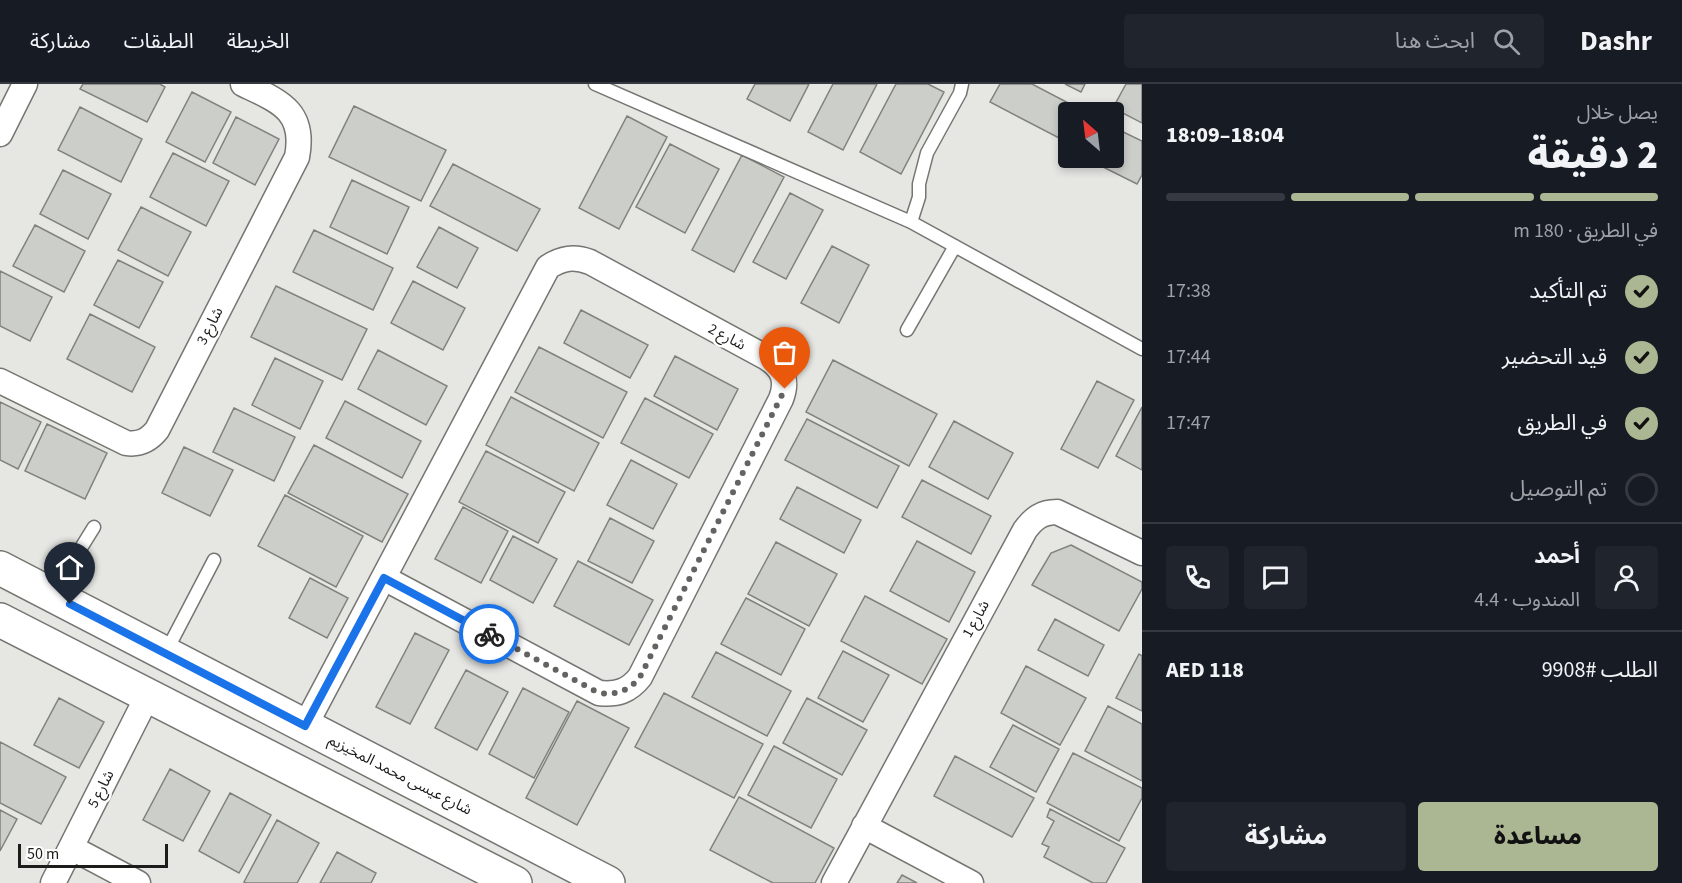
<!DOCTYPE html>
<html lang="ar">
<meta charset="utf-8">
<style>
:root{--surface:#171b24;--page:#20242c;--text:#f1f3f6;--muted:#9ea1a6;--line:#363941;--accent:#abb693}
body{margin:0;font-family:"Source Sans 3","Noto Sans Arabic",sans-serif;background:var(--page);color:var(--text);direction:rtl;height:100vh;display:flex;flex-direction:column;font-size:22px;white-space:nowrap}
*{box-sizing:border-box;margin:0}
p{font-size:20px;color:var(--muted)}
.icon{flex:none;width:33px;height:33px;fill:none;stroke:currentColor;stroke-width:2;stroke-linecap:round;stroke-linejoin:round}
.map{position:relative;flex:1;overflow:hidden;direction:ltr}
.drawer{display:flex;flex-direction:column;background:var(--surface);width:540px}
.drawer>*{flex:none}
.needle{width:39px;rotate:332deg}
.buttons{position:absolute;left:1058px;top:18px;display:grid;gap:12px}
.buttons a{display:grid;place-items:center;width:66px;height:66px;border-radius:6px;background:var(--surface);box-shadow:0 3px 9px #0003;font-size:30px}
.scale{position:absolute;left:18px;bottom:15px;width:150px;box-sizing:border-box;padding-left:6px;border:3px solid #1c1d1b;border-top:0;font-size:16px;line-height:21px;white-space:nowrap;color:#1c1d1b;-webkit-text-stroke:4px #fff;paint-order:stroke}
.pin{position:absolute;display:grid;place-items:center;width:51px;height:51px;color:#fff;margin:-62px -26px;border-radius:50% 50% 50% 0;rotate:-45deg;box-shadow:0 0 6px #0007}
.pin .icon{rotate:45deg}
.courier{position:absolute;display:grid;place-items:center;width:60px;height:60px;margin:-30px;border:4px solid #1a73e8;border-radius:50%;background:#fff;color:#222;box-shadow:0 2px 8px #0007}
.summary em{font-style:normal;font-weight:800}
.summary div{display:flex;flex-direction:column-reverse}
.summary{display:flex;align-items:center;justify-content:space-between;height:102px;padding:0 24px}
h1{font-size:39px;font-weight:800;line-height:45px}
.bar{display:grid;grid-template-columns:repeat(4,1fr);gap:9px 6px;align-content:center;height:72px;padding:0 24px}
.bar i{height:8px;border-radius:4px;background:var(--line)}
.bar .on{background:var(--accent)}
.bar p{grid-column:span 4}
.line{display:flex;align-items:center;gap:15px;padding:0 24px;border-top:2px solid var(--line)}
.line div{flex:1}
.round{display:grid;place-items:center;flex:none;width:63px;height:63px;border-radius:6px;background:var(--page)}
ol{padding:0 24px;list-style:none}
li{display:flex;align-items:center;gap:18px;height:66px}
li p{margin-inline-start:auto}
li .icon{padding:6px;border-radius:50%;background:var(--accent);color:#111;stroke-width:4}
li:last-child{color:var(--muted)}
li i{width:33px;height:33px;border:3px solid var(--line);border-radius:50%}
.action{display:flex;gap:12px;margin-top:auto;padding:12px 24px}
.action a{flex:1;height:69px;border-radius:6px;background:var(--accent);color:#111;font-size:24px;font-weight:800;line-height:69px;text-align:center}
.action a+a{background:var(--page);color:var(--text)}
header{display:flex;align-items:center;gap:36px;box-sizing:border-box;height:84px;padding:0 30px;background:var(--surface);border-bottom:2px solid var(--line)}
header strong{font-size:28px}
nav{display:flex;gap:33px;margin-inline-start:auto;font-size:21px}
.search{width:420px;height:54px;background:var(--page);display:flex;align-items:center;gap:15px;box-sizing:border-box;padding:0 21px;border-radius:6px;color:var(--muted);font-size:22px}
main{display:flex;flex:1;min-height:0}
.map>svg:first-child{display:block}
.building{fill:#cccec9;stroke:#81827e;stroke-width:1.5}
.lines{fill:none;stroke-linecap:round;stroke-linejoin:round}
.lane-casing{stroke:#757672;stroke-width:15}
.street-casing{stroke:#757672;stroke-width:27}
.secondary-casing{stroke:#757672;stroke-width:36}
.lane{stroke:#fff;stroke-width:12}
.street{stroke:#fff;stroke-width:24}
.secondary{stroke:#fff;stroke-width:33}
.done{stroke:#636461;stroke-width:6;stroke-dasharray:0 10.8}
.route{stroke:#1a73e8;stroke-width:8}
.labels{text-anchor:middle;dominant-baseline:central;stroke-width:5;stroke-linejoin:round;paint-order:stroke}
.street-label{font-size:15px;fill:#1c1d1b;stroke:#fff}
</style>
<header>
<strong>Dashr</strong>
<div class="search"><svg class="icon" aria-label="search" viewBox="0 0 24 24"><circle cx="10" cy="10" r="6"/><path d="M15 15l6 6"/></svg>ابحث هنا</div>
<nav><a>الخريطة</a><a>الطبقات</a><a>مشاركة</a></nav>
</header>
<main>
<section class="drawer">
<div class="summary"><div><h1>2 دقيقة</h1><p>يصل خلال</p></div><em>18:04–18:09</em></div>
<div class="bar"><i class="on"></i><i class="on"></i><i class="on"></i><i></i><p>في الطريق · 180 m</p></div>
<ol>
<li><svg class="icon" aria-label="check" viewBox="0 0 24 24"><path d="M5 12l5 5 9-10"/></svg>تم التأكيد<p>17:38</p></li>
<li><svg class="icon" aria-label="check" viewBox="0 0 24 24"><path d="M5 12l5 5 9-10"/></svg>قيد التحضير<p>17:44</p></li>
<li><svg class="icon" aria-label="check" viewBox="0 0 24 24"><path d="M5 12l5 5 9-10"/></svg>في الطريق<p>17:47</p></li>
<li><i></i>تم التوصيل</li>
</ol>
<div class="line" style="height:108px"><a class="round"><svg class="icon" aria-label="person" viewBox="0 0 24 24"><circle cx="12" cy="8" r="4"/><path d="M4 21q1-7 8-7t8 7"/></svg></a><div><b>أحمد</b><p>المندوب · 4.4</p></div><a class="round"><svg class="icon" aria-label="chat" viewBox="0 0 24 24"><path d="M4 5h16v11H9l-5 4z"/></svg></a><a class="round"><svg class="icon" aria-label="phone" viewBox="0 0 24 24"><path d="M5 4h4l2 5-3 2q2 4 5 5l2-3 5 2v4C11 20 4 13 5 4z"/></svg></a></div>
<div class="line" style="height:78px"><div>الطلب #9908</div><b>AED 118</b></div>
<div class="action"><a>مساعدة</a><a>مشاركة</a></div>
</section>
<div class="map">
<svg width="1142" height="799" viewBox="0 0 1142 799">
<rect width="100%" height="100%" fill="#e6e7e3"/>
<path class="building" d="M83 0H160L165 3 147 38 80 5Z
M755 0H809L790 37 747 15Z
M833 0H877L843 66 808 48Z
M896 0H928L944 8 901 90 860 68Z
M1000 0H1032L1078 24 1075 28H1068V42L1061 55 990 18Z
M1065 0H1085L1081 8Z
M1126 0H1142V39L1113 24Z
M192 8 231 28 205 78 166 58Z
M354 22 446 66 421 117 329 73Z
M80 23 142 55 121 98 58 66Z
M627 32 667 53 619 145 579 124Z
M236 33 279 55 255 101 213 79Z
M1113 43 1142 57V91L1137 100 1089 76 1091 74H1113Z
M670 60 719 85 685 149 636 123Z
M173 69 229 97 206 142 150 113Z
M742 71 784 93 734 188 692 166Z
M453 80 540 125 517 167 430 122Z
M63 86 111 110 88 155 40 130Z
M352 96 409 123 387 170 330 143Z
M790 109 823 126 786 195 753 178Z
M141 123 191 148 168 192 118 166Z
M35 141 85 167 64 208 13 182Z
M439 143 478 164 457 204 417 183Z
M314 146 393 184 373 226 293 188Z
M832 162 869 181 839 239 801 219Z
M118 176 163 198 139 244 94 221Z
M0 187 52 213 30 257 0 242Z
M413 197 465 224 443 266 391 239Z
M276 202 367 245 342 296 251 253Z
M581 226 648 261 630 294 564 259Z
M90 230 155 263 132 308 67 275Z
M539 263 627 308 603 354 515 308Z
M378 266 447 302 426 341 358 305Z
M675 272 738 305 717 346 654 312Z
M275 274 323 297 300 345 252 321Z
M833 276 937 330 909 382 806 328Z
M1097 297 1134 316 1098 384 1061 365Z
M511 313 599 359 574 407 486 361Z
M645 314 713 350 689 394 621 359Z
M345 317 421 357 402 394 326 354Z
M0 318 41 338 18 385 0 376Z
M1142 323V386L1116 372Z
M234 324 295 353 274 397 213 368Z
M807 335 899 382 877 424 785 376Z
M954 337 1013 369 988 415 929 383Z
M47 340 107 369 85 415 25 387Z
M314 361 408 410 382 458 288 409Z
M184 363 233 386 210 432 162 409Z
M486 367 565 408 538 459 459 418Z
M631 376 677 400 653 445 607 421Z
M922 396 991 432 971 470 902 433Z
M797 403 861 436 844 469 780 435Z
M285 411 363 452 336 503 258 462Z
M463 423 508 447 481 499 435 475Z
M610 434 654 457 632 499 588 477Z
M513 452 557 475 533 519 490 496Z
M917 457 975 488 949 538 890 507Z
M776 458 837 490 809 542 748 510Z
M1071 461 1142 498V505L1119 547 1032 501 1051 469Z
M578 477 653 516 629 561 554 522Z
M310 494 348 514 327 554 289 534Z
M865 512 947 555 922 600 841 557Z
M746 514 805 545 781 591 721 560Z
M1055 535 1104 561 1088 592 1038 566Z
M415 549 449 566 410 640 376 623Z
M843 567 889 591 863 638 818 614Z
M716 568 791 607 767 652 692 613Z
M1139 570 1142 572V627L1116 614Z
M1026 582 1086 614 1060 661 1001 629Z
M466 586 508 608 477 666 435 644Z
M523 604 569 628 534 694 489 670Z
M664 609 763 660 734 714 635 663Z
M59 614 104 638 79 684 34 661Z
M807 614 867 646 842 691 783 659Z
M577 617 629 644 577 741 526 714Z
M1108 622 1142 640V697L1085 667Z
M1013 641 1059 665 1036 708 990 683Z
M0 658 66 693 41 740 0 719Z
M774 662 837 695 811 744 748 711Z
M1073 669 1142 704V714L1119 757 1047 719Z
M955 672 1034 714 1012 753 934 712Z
M170 685 210 707 183 757 143 736Z
M230 709 271 731 239 789 199 767Z
M739 713 834 764 815 799H773L710 766Z
M1050 725 1125 764 1106 799H1093L1044 773 1049 763 1042 760 1054 737 1047 733Z
M0 726 17 735 0 767Z
M277 736 319 759 297 799H247L244 798Z
M337 768 376 789 371 799H320Z
M902 791 917 799H897Z"/>
<g class="lines">
<defs>
<path id="lane" d="M595 0 911 138 1142 265
M911 138 919 113V100L927 69 960 9 962 0
M907 246 955 162
M46 506 60 482 76 472 94 443
M166 568 214 476"/>
<path id="street" d="M0 50 25 0
M0 297 126 359C139 361 148 357 157 346L297 73C306 26 278 17 243 0
M305 642 548 183C562 174 574 172 590 178L767 274C783 284 788 297 781 315L640 593C629 607 617 611 599 609L384 494
M864 742 971 799
M72 764 138 799
M53 799 148 611
M834 799 1025 446C1034 434 1042 428 1057 428L1142 469"/>
<path id="secondary" d="M0 484 608 799
M0 536 515 799"/>
</defs>
<use href="#lane" class="lane-casing"/>
<use href="#street" class="street-casing"/>
<use href="#secondary" class="secondary-casing"/>
<use href="#lane" class="lane"/>
<use href="#street" class="street"/>
<use href="#secondary" class="secondary"/>
</g>
<g class="lines">
<path class="done" d="M489 550 599 609C617 611 629 607 640 593L785 305"/>
<path class="route" d="M70 520 305 642 384 494 489 550"/>
</g>
<g class="labels">
<g class="street-label">
<text transform="translate(210 242) rotate(-63)">شارع 3</text>
<text transform="translate(727 253) rotate(28)">شارع 2</text>
<text transform="translate(976 535) rotate(-61)">شارع 1</text>
<text transform="translate(400 691) rotate(27)">شارع عيسى محمد المخيزيم</text>
<text transform="translate(101 705) rotate(-63)">شارع 5</text>
</g>
</g>
</svg>
<div class="buttons">
<a><svg class="needle" viewBox="-14 -14 28 28"><path d="M0-13l5 13h-10z" fill="#e53935"/><path d="M0 13l5-13h-10z" fill="#9ea1a6"/></svg></a>
</div>
<div class="scale">50 m</div>
<div class="pin" style="left:785px;top:305px;background:#ea580c"><svg class="icon" aria-label="bag" viewBox="0 0 24 24"><path d="M5 8h14l-1 12H6zM9 8a3 3 0 0 1 6 0"/></svg></div>
<div class="pin" style="left:70px;top:520px;background:#1f2937"><svg class="icon" aria-label="home" viewBox="0 0 24 24"><path d="M3 11l9-7 9 7M6 9v11h12V9"/></svg></div>
<div class="courier" style="left:489px;top:550px"><svg class="icon" aria-label="bike" viewBox="0 0 24 24"><circle cx="6" cy="16" r="4"/><circle cx="18" cy="16" r="4"/><path d="M6 16l4-8h5l3 8M10 8l3 8H6M13 5h3"/></svg></div>
</div>
</main>
